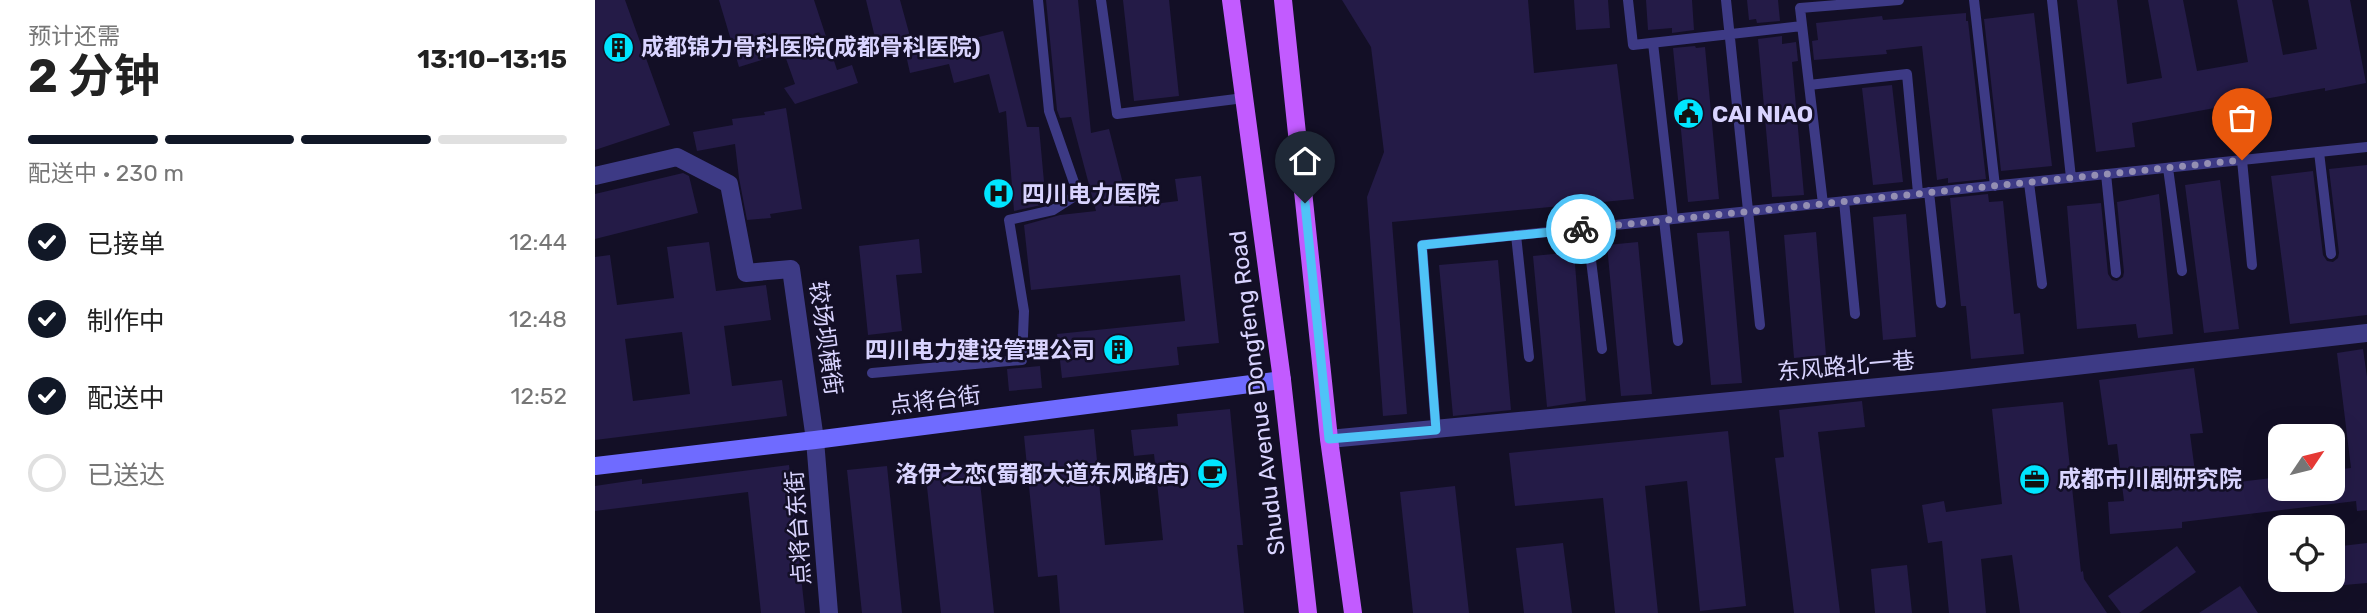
<!DOCTYPE html>
<html lang="zh">
<meta charset="utf-8">
<style>
:root{--surface:#fff;--page:#f6f6f6;--text:#222;--muted:#767676;--line:#e0e0e0;--accent:#111827}
body{margin:0;font-family:Rubik,"Noto Sans SC",sans-serif;background:var(--page);color:var(--text);height:100vh;display:flex;flex-direction:column;font-size:26px;white-space:nowrap}
*{box-sizing:border-box;margin:0}
p{font-size:23px;color:var(--muted)}
.icon{flex:none;width:38px;height:38px;fill:none;stroke:currentColor;stroke-width:2;stroke-linecap:round;stroke-linejoin:round}
.map{position:relative;flex:1;overflow:hidden}
.side{display:flex;flex-direction:column;background:var(--surface);width:595px}
.side>*{flex:none}
.needle{width:46px;rotate:55deg}
.controls{position:absolute;left:1673px;top:424px;display:grid;gap:14px}
.controls a{display:grid;place-items:center;width:77px;height:77px;border-radius:14px;background:var(--surface);box-shadow:0 7px 28px #0002;font-size:35px}
.pin{position:absolute;display:grid;place-items:center;width:60px;height:60px;color:#fff;margin:-72px -30px;border-radius:50% 50% 50% 0;rotate:-45deg;box-shadow:0 0 7px #0007}
.pin .icon{rotate:45deg}
.courier{position:absolute;display:grid;place-items:center;width:70px;height:70px;margin:-35px;border:5px solid #4fc3f7;border-radius:50%;background:#fff;color:#222;box-shadow:0 2px 9px #0007}
.head em{font-style:normal;font-weight:700}
.head div{display:flex;flex-direction:column-reverse}
.head{display:flex;align-items:center;justify-content:space-between;height:119px;padding:0 28px}
h1{font-size:46px;font-weight:700;line-height:52px}
.bar{display:grid;grid-template-columns:repeat(4,1fr);gap:10px 7px;align-content:center;height:84px;padding:0 28px}
.bar i{height:9px;border-radius:5px;background:var(--line)}
.bar .on{background:var(--accent)}
.bar p{grid-column:span 4}
ol{padding:0 28px;list-style:none}
li{display:flex;align-items:center;gap:21px;height:77px}
li p{margin-inline-start:auto}
li .icon{padding:7px;border-radius:50%;background:var(--accent);color:#fff;stroke-width:4}
li:last-child{color:var(--muted)}
li i{width:38px;height:38px;border:4px solid var(--line);border-radius:50%}
main{display:flex;flex:1;min-height:0}
.map>svg:first-child{display:block}
.building{fill:#241b47;fill-rule:evenodd}
.lines{fill:none;stroke-linecap:round;stroke-linejoin:round}
.lane{stroke:#3d3a85;stroke-width:10}
.street{stroke:#3d3a85;stroke-width:18}
.secondary{stroke:#6f6bff;stroke-width:18}
.primary{stroke:#c25bff;stroke-width:18}
.done{stroke:#948fb3;stroke-width:7;stroke-dasharray:0 12.6}
.route{stroke:#4fc3f7;stroke-width:9}
.labels{text-anchor:middle;dominant-baseline:central;stroke-width:5;stroke-linejoin:round;paint-order:stroke}
.poi-label{font-size:23px;font-weight:bold;fill:#d9d4ff;stroke:#130f26;text-anchor:start}
.street-label{font-size:23px;fill:#d9d4ff;stroke:#130f26}
</style>
<main>
<section class="side">
<div class="head"><div><h1>2 分钟</h1><p>预计还需</p></div><em>13:10–13:15</em></div>
<div class="bar"><i class="on"></i><i class="on"></i><i class="on"></i><i></i><p>配送中 · 230 m</p></div>
<ol>
<li><svg class="icon" aria-label="check" viewBox="0 0 24 24"><path d="M5 12l5 5 9-10"/></svg>已接单<p>12:44</p></li>
<li><svg class="icon" aria-label="check" viewBox="0 0 24 24"><path d="M5 12l5 5 9-10"/></svg>制作中<p>12:48</p></li>
<li><svg class="icon" aria-label="check" viewBox="0 0 24 24"><path d="M5 12l5 5 9-10"/></svg>配送中<p>12:52</p></li>
<li><i></i>已送达</li>
</ol>
</section>
<div class="map">
<svg width="1772" height="613" viewBox="0 0 1772 613">
<rect width="100%" height="100%" fill="#130f26"/>
<path class="building" d="M0 0H30L75 125 0 150Z
M124 0H219L242 70 257 65 263 83 200 104 189 88 200 84 189 53 144 67Z
M271 0H305L316 40 283 50Z
M451 0H483L496 133 514 129 534 207 583 201 580 179 606 176 624 343 582 347 584 365 467 378 462 334 590 321 585 275 436 290 429 225 465 215 501 211 476 117 465 118 462 110Z
M528 0H574L584 96 539 101Z
M747 0H933L939 73 1022 64 1039 199 797 222 812 414 788 416 772 197 789 152 776 47Z
M979 0H1013L1015 28 981 30Z
M1051 0H1097L1099 30 1077 33V28L1053 30Z
M1152 0H1183L1185 21 1162 23 1161 19 1154 20Z
M1482 0H1522L1532 84 1567 78 1553 0H1588L1602 71 1653 62 1642 0H1677L1688 55 1722 49 1713 0H1755L1771 83 1730 91V88L1537 123 1540 147 1501 152Z
M1371 13V21H1373L1391 179 1353 183V178L1342 180 1327 46 1291 50 1292 54 1219 60 1217 41 1223 40 1221 23 1287 16 1288 20Z
M1439 13 1457 166 1406 171 1389 19Z
M408 31 432 127H444L451 204 419 211 411 111 404 113 394 74 359 83 354 64 315 73 311 55Z
M1187 36V44L1201 42 1203 61 1197 62 1209 195 1177 197 1163 39Z
M1100 46 1101 48 1110 47 1124 199 1093 202 1078 48Z
M1297 85 1308 182 1278 185 1267 88Z
M191 108 207 209 175 214 176 218 152 220 144 178 140 144 102 151 98 132 138 125 137 119 170 115 169 112Z
M1772 165V315L1695 324 1676 176 1718 171 1728 255 1732 261 1738 262 1743 258 1744 253 1734 169Z
M88 173 94 176 103 213 0 239V194Z
M1625 180 1644 329 1609 333 1590 185Z
M1393 194 1394 202 1408 201 1419 314 1425 313 1429 354 1376 359 1371 306H1366L1355 198Z
M1564 194 1578 334 1543 338 1541 324 1482 329 1472 206 1506 203 1513 274 1517 280 1522 281 1528 277 1529 272 1522 202Z
M1311 214 1321 337 1288 340 1278 217Z
M1134 231 1147 383 1116 385 1102 233Z
M1221 232 1231 355 1199 358 1189 235Z
M324 239 327 273 301 275 307 331 273 335 264 246Z
M114 242 121 291 171 285 176 320 129 326 137 386 187 380 192 416 0 440V257L15 255 22 305 79 298 72 247ZM87 332 95 394 38 401 30 339Z
M1043 242 1057 394 1026 396 1012 245Z
M979 252 991 401 952 407 938 256Z
M903 260 916 410 858 416 844 265Z
M1768 349 1772 377V510L1762 511 1761 501 1587 522V528L1515 534 1513 502 1529 501 1522 444 1513 445 1504 380 1599 368 1608 433 1595 434 1602 487 1685 477V488H1738V470L1756 468 1742 353Z
M445 366 447 388 414 391 412 369Z
M1267 401 1270 427 1223 432 1245 613H1199L1180 458 1189 457 1184 410Z
M1468 402 1486 572 1488 571 1489 579 1512 613H1425L1417 555 1386 559 1391 613H1354L1347 541 1333 543 1327 505 1349 501 1351 512 1407 504 1397 409Z
M635 409 648 545H642L649 613H465L462 575 443 577 429 436 499 429 510 545 568 540 559 454 539 456 536 430 583 426 582 414Z
M1133 431 1151 606 1105 611 1092 481 1050 486 1063 613H1020L1008 498 920 506 914 453Z
M383 463 399 613H346L330 469Z
M194 465 210 613H166L153 492 0 511V486L47 479V484Z
M292 466 307 613H267L252 470Z
M860 486 874 613H818L805 492Z
M968 543 977 613H929L921 548Z
M1772 543V583L1738 586V547Z
M1582 546 1601 572 1544 613H1526L1513 596Z
M1312 565 1317 613H1280L1276 569Z
M1645 586 1663 613H1604Z"/>
<g class="lines">
<path class="lane" d="M506 0 522 114 649 98
M1033 0 1038 45 1207 26
M1131 0 1165 325
M1379 0 1400 186
M1457 0 1476 178
M1058 43 1078 219
M1214 85 1312 74 1323 193
M1724 152 1736 254
M1647 160 1657 265
M1573 168 1587 271
M1511 174 1521 273
M1434 183 1447 284
M1334 192 1346 303
M1249 201 1260 314
M1228 204 1205 8 1304 0
M1069 220 1083 341
M992 228 1007 349
M921 235 934 357
M277 373 427 360 429 311 414 220 458 210 483 194 454 111 443 0
M841 430 827 245 1772 147"/>
<path class="street" d="M0 176 82 157 134 184 151 273 196 269 220 440 234 613
M734 439 1347 381 1772 333"/>
<path class="secondary" d="M0 466 220 440 687 380"/>
<path class="primary" d="M636 0 687 380 713 613
M688 0 734 439 758 613"/>
</g>
<g class="lines">
<path class="done" d="M986 229 1647 160"/>
<path class="route" d="M710 203 734 439 841 430 827 245 986 229"/>
</g>
<defs>
<symbol id="building-disc" viewBox="-11 -11 22 22"><circle r="9.5" fill="#00e5ff" stroke="#130f26"/><path d="M-4-6H4V6H1V3H-1V6H-4ZM-2.5-4.3h1.7v1.8h-1.7ZM.8-4.3h1.7v1.8H.8ZM-2.5-1h1.7V.8h-1.7ZM.8-1h1.7V.8H.8Z" fill="#111"/></symbol>
<symbol id="civic-disc" viewBox="-11 -11 22 22"><circle r="9.5" fill="#00e5ff" stroke="#130f26"/><path d="M-.6-6.5H3V-4.5H.6V-3L4-1V1h2V6H-6V1h2V-1L-.6-3ZM-1.2 2.5V6h2.4V2.5Z" fill="#111"/></symbol>
<symbol id="hospital-disc" viewBox="-11 -11 22 22"><circle r="9.5" fill="#00e5ff" stroke="#130f26"/><path d="M-5-5h3v3.5h4V-5h3V5h-3V1.5h-4V5h-3Z" fill="#111"/></symbol>
<symbol id="cafe-disc" viewBox="-11 -11 22 22"><circle r="9.5" fill="#00e5ff" stroke="#130f26"/><path d="M-5.5-4.5H6V0H3Q3 3.5 0 3.5H-2.5Q-5.5 3.5-5.5 0ZM3-3.2v2h1.7v-2ZM-6 4.5H4V6H-6Z" fill="#111"/></symbol>
<symbol id="office-disc" viewBox="-11 -11 22 22"><circle r="9.5" fill="#00e5ff" stroke="#130f26"/><path d="M-6-3h4V-5.5h4V-3h4V5H-6ZM-1-4.5V-3h2v-1.5ZM-6 0V1H6V0Z" fill="#111"/></symbol>
</defs>
<g fill-rule="evenodd">
<use href="#building-disc" x="6" y="30" width="35" height="35"/>
<use href="#civic-disc" x="1076" y="96" width="35" height="35"/>
<use href="#hospital-disc" x="386" y="176" width="35" height="35"/>
<use href="#building-disc" x="506" y="332" width="35" height="35"/>
<use href="#cafe-disc" x="600" y="456" width="35" height="35"/>
<use href="#office-disc" x="1422" y="462" width="35" height="35"/>
</g>
<g class="labels">
<g class="poi-label">
<text x="46" y="47">成都锦力骨科医院(成都骨科医院)</text>
<text x="1117" y="114">CAI NIAO</text>
<text x="427" y="194">四川电力医院</text>
<text x="500" y="350" text-anchor="end">四川电力建设管理公司</text>
<text x="594" y="474" text-anchor="end">洛伊之恋(蜀都大道东风路店)</text>
<text x="1463" y="479">成都市川剧研究院</text>
</g>
<g class="street-label">
<text transform="translate(231 338) rotate(82)">较场坝横街</text>
<text transform="translate(1251 366) rotate(-5)">东风路北一巷</text>
<text transform="translate(662 393) rotate(-97)">Shudu Avenue Dongfeng Road</text>
<text transform="translate(340 400) rotate(-7)">点将台街</text>
<text transform="translate(203 528) rotate(-94)">点将台东街</text>
</g>
</g>
</svg>
<div class="controls">
<a><svg class="needle" viewBox="-14 -14 28 28"><path d="M0-13l5 13h-10z" fill="#e53935"/><path d="M0 13l5-13h-10z" fill="#767676"/></svg></a>
<a><svg class="icon" aria-label="locate" viewBox="0 0 24 24"><circle cx="12" cy="12" r="6"/><path d="M12 2v4M12 18v4M2 12h4M18 12h4"/></svg></a>
</div>
<div class="pin" style="left:1647px;top:160px;background:#ea580c"><svg class="icon" aria-label="bag" viewBox="0 0 24 24"><path d="M5 8h14l-1 12H6zM9 8a3 3 0 0 1 6 0"/></svg></div>
<div class="pin" style="left:710px;top:203px;background:#1f2937"><svg class="icon" aria-label="home" viewBox="0 0 24 24"><path d="M3 11l9-7 9 7M6 9v11h12V9"/></svg></div>
<div class="courier" style="left:986px;top:229px"><svg class="icon" aria-label="bike" viewBox="0 0 24 24"><circle cx="6" cy="16" r="4"/><circle cx="18" cy="16" r="4"/><path d="M6 16l4-8h5l3 8M10 8l3 8H6M13 5h3"/></svg></div>
</div>
</main>
